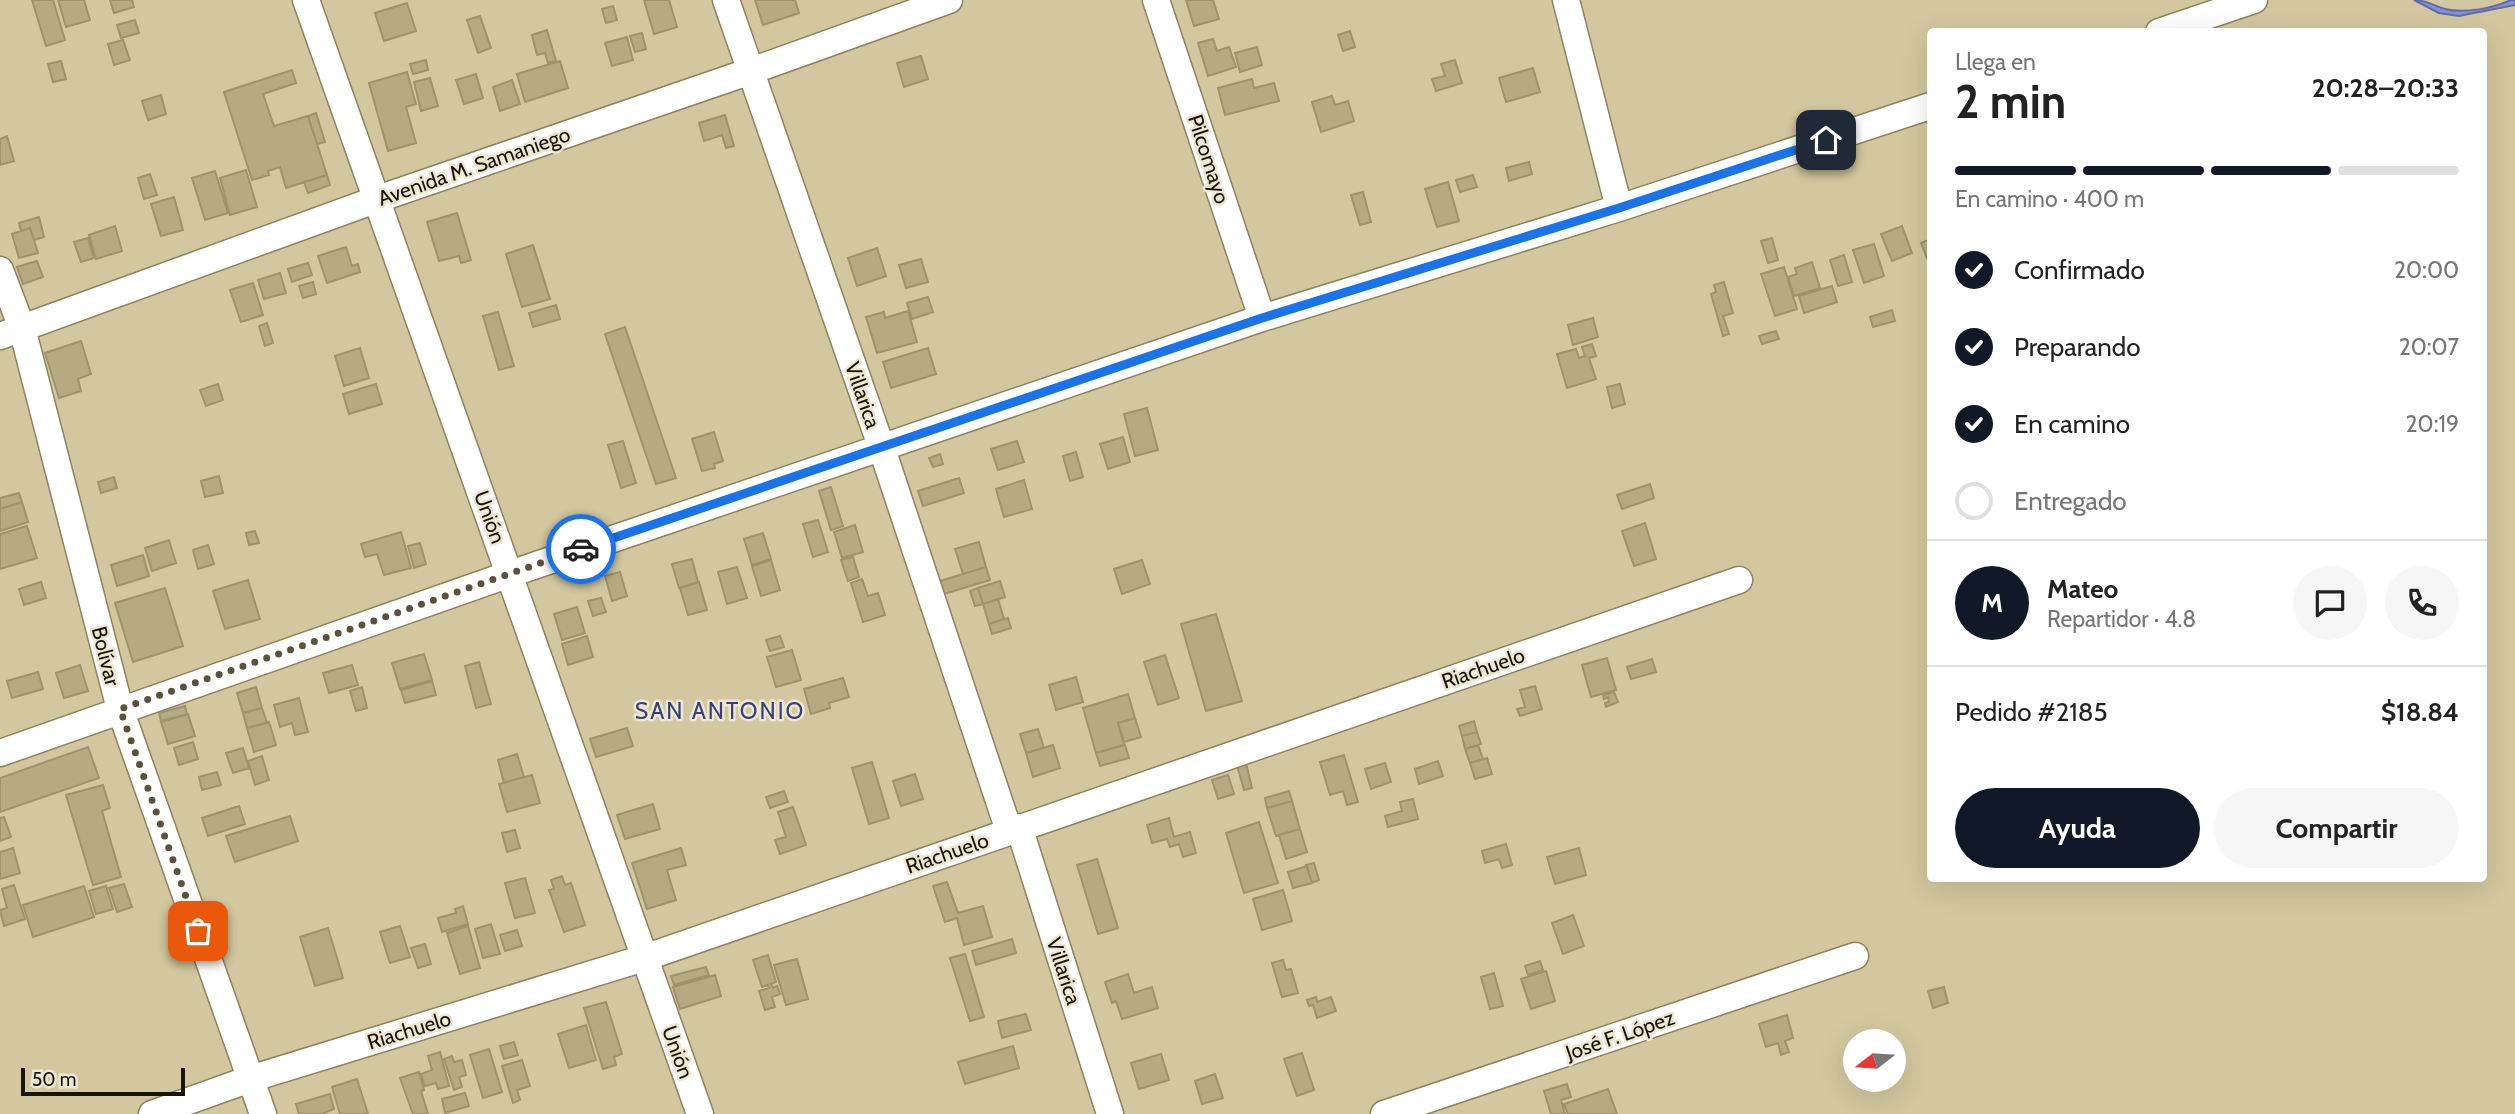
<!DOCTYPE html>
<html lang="es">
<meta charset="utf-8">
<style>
:root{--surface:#fff;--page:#f6f6f6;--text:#222;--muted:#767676;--line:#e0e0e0;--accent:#111827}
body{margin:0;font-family:Cabin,sans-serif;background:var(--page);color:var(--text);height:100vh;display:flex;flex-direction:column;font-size:26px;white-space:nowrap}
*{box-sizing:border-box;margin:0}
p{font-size:23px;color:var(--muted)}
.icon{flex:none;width:38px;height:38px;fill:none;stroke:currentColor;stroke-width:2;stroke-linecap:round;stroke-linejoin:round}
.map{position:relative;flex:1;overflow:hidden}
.panel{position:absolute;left:1927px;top:28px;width:560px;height:854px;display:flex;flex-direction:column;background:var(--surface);border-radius:7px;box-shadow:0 7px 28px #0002}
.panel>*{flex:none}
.needle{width:46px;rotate:253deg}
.controls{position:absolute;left:1843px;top:1029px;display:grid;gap:14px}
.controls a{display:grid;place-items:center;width:63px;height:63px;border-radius:50%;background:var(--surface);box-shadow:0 7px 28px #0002;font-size:35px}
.scale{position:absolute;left:21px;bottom:18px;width:164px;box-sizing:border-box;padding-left:7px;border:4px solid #191406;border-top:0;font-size:19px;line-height:24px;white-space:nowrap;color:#191406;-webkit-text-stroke:5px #ede8d3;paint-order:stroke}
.pin{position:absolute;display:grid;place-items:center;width:60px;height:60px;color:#fff;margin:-30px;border-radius:14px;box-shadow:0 4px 10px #0006}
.courier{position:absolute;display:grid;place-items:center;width:70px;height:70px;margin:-35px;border:5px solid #1a73e8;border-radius:50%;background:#fff;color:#222;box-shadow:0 2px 9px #0007}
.head em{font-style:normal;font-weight:800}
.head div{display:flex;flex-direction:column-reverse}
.head{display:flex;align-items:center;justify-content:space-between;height:119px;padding:0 28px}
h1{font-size:46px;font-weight:800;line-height:52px}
.bar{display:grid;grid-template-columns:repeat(4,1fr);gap:10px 7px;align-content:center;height:84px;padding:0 28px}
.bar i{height:9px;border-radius:5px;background:var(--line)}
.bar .on{background:var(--accent)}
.bar p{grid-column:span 4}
.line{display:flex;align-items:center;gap:18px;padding:0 28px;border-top:2px solid var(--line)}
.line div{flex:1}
.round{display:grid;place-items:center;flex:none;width:74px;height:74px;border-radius:37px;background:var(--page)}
ol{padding:0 28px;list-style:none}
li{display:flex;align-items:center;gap:21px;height:77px}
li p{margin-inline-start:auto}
li .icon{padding:7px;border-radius:50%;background:var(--accent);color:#fff;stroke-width:4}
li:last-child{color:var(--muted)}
li i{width:38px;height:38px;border:4px solid var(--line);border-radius:50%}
.action{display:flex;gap:14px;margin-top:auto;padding:14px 28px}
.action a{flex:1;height:80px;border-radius:42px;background:var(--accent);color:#fff;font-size:28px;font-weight:800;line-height:80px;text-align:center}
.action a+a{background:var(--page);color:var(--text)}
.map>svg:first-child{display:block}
.water{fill:#8392e3;stroke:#636ca1;stroke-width:2}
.building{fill:#b5aa82;stroke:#9d936c;stroke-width:2}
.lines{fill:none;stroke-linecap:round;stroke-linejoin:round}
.minor-casing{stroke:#8d835c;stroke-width:29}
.minor{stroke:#fff;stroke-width:26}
.done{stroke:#5a533b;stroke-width:7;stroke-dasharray:0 12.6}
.route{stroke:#1a73e8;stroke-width:9}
.labels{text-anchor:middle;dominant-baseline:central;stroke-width:5;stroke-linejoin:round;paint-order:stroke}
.street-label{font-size:21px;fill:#191406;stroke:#ede8d3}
.neighbourhood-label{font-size:23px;letter-spacing:2px;fill:#373f7a;stroke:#ede8d3}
</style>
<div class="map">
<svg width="2515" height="1114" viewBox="0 0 2515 1114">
<rect width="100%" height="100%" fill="#d2c79e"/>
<path class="water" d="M2414 0C2427 0 2434 6 2445 9 2465 14 2493 8 2511 0H2515V5L2459 16 2439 13Z"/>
<path class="building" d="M32 0H53L65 40 46 46Z
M58 0H84L90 20 66 27Z
M110 0H132L134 7 114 13Z
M644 0H669L677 27 654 34Z
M755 0H795L799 13 763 25Z
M1186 0H1213L1219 19 1194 26Z
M407 3 416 31 384 41 375 13Z
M613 6 617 20 606 23 602 9Z
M480 16 491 48 478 53 467 20Z
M135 20 139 33 121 38 117 25Z
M547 30 556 61 548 63 545 53 537 55 532 35Z
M1350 31 1355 47 1343 51 1338 35Z
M642 33 646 49 635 52 630 36Z
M627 37 633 60 612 66 605 43Z
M1213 39 1217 51 1229 47 1236 67 1208 76 1198 43Z
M123 40 130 60 114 65 108 44Z
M1257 47 1262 65 1240 72 1235 53Z
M921 56 928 79 904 87 897 63Z
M426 60 428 70 413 74 410 64Z
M1455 60 1462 83 1436 91 1432 79 1445 76 1441 64Z
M61 61 66 79 53 82 48 64Z
M560 61 568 88 525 102 517 74Z
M1533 68 1540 92 1506 102 1499 78Z
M292 70 296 83 263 94 274 126 308 116 327 175 286 188 280 167 268 171 269 175 252 180 224 92Z
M407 72 416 104 406 107 416 143 388 151 369 83Z
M476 74 483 98 464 104 456 80Z
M430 78 438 106 421 111 414 82Z
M1252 79 1254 88 1274 83 1279 101 1225 115 1218 88Z
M512 80 520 104 500 111 493 87Z
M161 95 166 114 148 120 142 101Z
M1332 96 1335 105 1348 101 1354 121 1321 132 1312 102Z
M316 113 325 142 317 144 308 116Z
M725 115 734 146 726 148 722 135 704 141 699 123Z
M7 136 14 161 0 165V139Z
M1529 162 1532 174 1509 181 1506 168Z
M246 170 257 207 230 215 220 178Z
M215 171 228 213 205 220 192 178Z
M150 174 157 195 144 199 138 178Z
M327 175 330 185 308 193 304 182Z
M1473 175 1477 187 1460 192 1456 180Z
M1448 182 1459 221 1437 227 1425 189Z
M1363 192 1371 222 1360 225 1351 195Z
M174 197 183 230 161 236 151 204Z
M457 213 471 260 461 263 459 256 439 261 427 222Z
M39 217 44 237 34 240 30 228 21 231 19 223Z
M115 226 122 251 96 259 89 235Z
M1902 226 1912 253 1892 261 1881 234Z
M30 228 38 253 19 258 12 234Z
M88 238 94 258 81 262 74 242Z
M1772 238 1778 260 1768 263 1761 241Z
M1930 239V266L1921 243Z
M1874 244 1884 276 1864 283 1853 250Z
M533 245 550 299 522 307 506 254Z
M346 247 352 266 358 264 360 272 327 283 318 256Z
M877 248 886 276 857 286 848 258Z
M1844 255 1852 282 1838 286 1830 260Z
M921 259 928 282 906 288 899 265Z
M37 261 43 277 23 284 17 267Z
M1812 262 1820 288 1794 296 1788 277 1797 274 1795 268Z
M308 263 312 275 292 282 288 269Z
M1784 267 1797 309 1775 316 1761 274Z
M280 273 286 293 264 299 258 280Z
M313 282 316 294 303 298 299 286Z
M1724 282 1733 313 1723 316 1729 334 1723 336 1711 294 1716 292 1714 285Z
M253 283 263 315 241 322 230 290Z
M1832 286 1837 302 1804 313 1799 296Z
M928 297 933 312 912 319 907 303Z
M556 305 560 319 533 327 529 313Z
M1892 310 1895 321 1873 327 1870 317Z
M908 311 917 342 877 353 866 317 884 312 885 318Z
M498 312 514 366 499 370 483 316Z
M1593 318 1598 337 1573 345 1568 325Z
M267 323 273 343 265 346 259 326Z
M625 327 676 478 656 484 605 334Z
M1776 331 1779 339 1762 344 1759 336Z
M81 341 91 374 78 379 81 391 59 398 45 353Z
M1592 344 1596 356 1589 358 1596 379 1567 388 1557 354 1576 349 1579 358 1585 356 1582 347Z
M360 348 369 378 344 386 335 356Z
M928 348 936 374 891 388 883 362Z
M218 384 223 400 206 406 200 390Z
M376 384 382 404 349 414 343 394Z
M1620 384 1625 404 1612 408 1607 387Z
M1147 408 1158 450 1135 456 1124 414Z
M714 432 723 461 714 464 715 468 702 471 692 439Z
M1123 437 1130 462 1108 469 1100 444Z
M623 441 636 483 621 488 608 445Z
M1017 441 1024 462 998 470 991 449Z
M1076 452 1083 477 1070 481 1063 456Z
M940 454 943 464 933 467 929 458Z
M219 476 223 493 205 497 201 481Z
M114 477 117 488 101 493 98 482Z
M959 478 964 493 923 506 918 491Z
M1024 480 1032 509 1004 517 996 489Z
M1650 484 1654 498 1622 509 1617 495Z
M831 487 843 526 831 530 819 491Z
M19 493 22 502 0 509V498Z
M22 502 28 522 0 531V509Z
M818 520 828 552 813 557 803 524Z
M1645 523 1656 559 1634 566 1622 531Z
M855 525 863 552 842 558 834 532Z
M27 526 37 558 0 569V534Z
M255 531 259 543 249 545 246 533Z
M401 532 411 568 384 575 377 554 365 557 361 544Z
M763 533 771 559 752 565 744 539Z
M169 540 176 563 152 571 145 548Z
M979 542 986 567 963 574 955 549Z
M420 543 426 564 414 568 408 546Z
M208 545 214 564 198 569 193 550Z
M143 555 149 576 117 586 111 565Z
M853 557 859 577 848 581 841 560Z
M692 559 698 582 679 588 672 564Z
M771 560 780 590 761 596 752 566Z
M1142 560 1150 584 1122 594 1114 569Z
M737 567 747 598 727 604 718 572Z
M986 567 990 580 944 594 940 581Z
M620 572 627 596 612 601 605 576Z
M862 579 868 596 878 593 885 615 863 622 851 583Z
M248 580 260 619 225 629 213 591Z
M1000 581 1005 597 983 604 978 588Z
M41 582 46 598 24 605 19 589Z
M699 582 707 610 688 615 680 588Z
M165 588 183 646 133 662 115 603Z
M978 588 983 604 975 606 970 591Z
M601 598 606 612 593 616 588 601Z
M998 599 1004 619 989 624 983 604Z
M577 607 585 633 562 640 554 614Z
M1216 614 1242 701 1206 711 1181 624Z
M1008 618 1011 628 992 634 989 624Z
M587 636 593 657 568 665 562 644Z
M780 636 784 647 770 651 766 640Z
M792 650 801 680 776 687 767 657Z
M424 654 432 680 400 689 392 663Z
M1165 655 1179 698 1158 705 1144 662Z
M1607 658 1616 690 1591 697 1582 665Z
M1652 659 1656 672 1631 679 1627 667Z
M479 662 491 704 476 708 465 666Z
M80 665 88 691 64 698 56 673Z
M352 665 358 685 329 693 323 673Z
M38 672 43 689 12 698 7 681Z
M1076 677 1083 702 1056 710 1049 685Z
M843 678 849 697 829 703 830 708 811 714 804 689Z
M432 681 436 695 405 703 401 690Z
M1535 686 1542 709 1520 716 1517 709 1525 707 1520 690Z
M256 687 262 708 243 713 237 693Z
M362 687 367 708 356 711 350 691Z
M1614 692 1618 702 1606 707 1605 703 1609 702 1608 697 1604 699 1603 695Z
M1128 694 1135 718 1118 723 1124 745 1096 753 1083 708Z
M299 698 308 732 295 735 292 723 280 727 274 705Z
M185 706 187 714 161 721 159 713Z
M262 708 267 723 247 728 243 713Z
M188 714 195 736 168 744 161 722Z
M1135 718 1141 737 1124 742 1118 723Z
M1474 721 1477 732 1462 736 1459 726Z
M269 722 276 745 254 752 247 728Z
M627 728 633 746 596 757 590 739Z
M1038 729 1044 748 1026 753 1020 734Z
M1477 732 1481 744 1465 749 1462 736Z
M193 742 198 759 179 765 174 748Z
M1053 745 1060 768 1033 777 1026 753Z
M1125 745 1129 758 1100 766 1096 753Z
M1478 745 1483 759 1470 763 1465 749Z
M88 747 99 778 0 812V778Z
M243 748 249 768 233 773 226 753Z
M517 754 524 777 504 783 498 760Z
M1344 755 1358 802 1347 805 1343 791 1330 795 1320 762Z
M262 756 269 780 255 785 248 761Z
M1487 758 1492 774 1475 779 1470 763Z
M1438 761 1443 776 1419 784 1415 769Z
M872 762 889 818 869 824 852 768Z
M1246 763 1252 788 1244 790 1237 765Z
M1385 763 1391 782 1371 789 1365 769Z
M217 772 221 785 202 790 199 777Z
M915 774 923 799 901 806 893 781Z
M532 775 540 803 507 812 499 784Z
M1228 775 1234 794 1218 799 1212 780Z
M103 785 110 808 102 811 121 877 93 885 66 795Z
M784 791 788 802 770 808 766 797Z
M1289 791 1292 801 1267 808 1265 798Z
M1413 799 1418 819 1388 827 1385 816 1402 811 1400 802Z
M1292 801 1300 829 1276 836 1267 808Z
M653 804 660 829 625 839 617 815Z
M239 806 245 824 208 836 202 818Z
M793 807 806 845 780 854 775 840 786 837 778 812Z
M290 816 298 841 235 862 226 836Z
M4 817 11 837 0 841V818Z
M1169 818 1174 837 1190 832 1196 853 1183 857 1179 844 1170 847 1167 839 1152 843 1147 825Z
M1259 822 1278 883 1244 893 1226 833Z
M1300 829 1307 852 1286 859 1279 835Z
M515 830 520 848 507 852 502 833Z
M1506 844 1512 865 1502 868 1499 859 1485 863 1482 851Z
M13 848 20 873 0 879V852Z
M681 848 686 865 667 870 676 900 647 909 632 863Z
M1579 848 1586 875 1555 884 1547 857Z
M1097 859 1118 928 1098 934 1077 865Z
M1314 863 1319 880 1312 883 1306 865Z
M1307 866 1312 883 1293 888 1288 872Z
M562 876 565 885 571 883 585 925 564 932 549 890 554 889 551 880Z
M525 878 535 913 515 918 505 883Z
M947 882 958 913 983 906 992 937 964 945 957 918 945 922 933 886Z
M124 884 132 907 117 912 109 888Z
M14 885 25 919 4 926 0 910 7 908 2 889Z
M84 886 94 917 33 937 23 905Z
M106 886 113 909 96 914 89 891Z
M1283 890 1292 921 1262 930 1253 899Z
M463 906 468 924 442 932 438 918 456 913 455 909Z
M1573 915 1584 946 1563 954 1552 923Z
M491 924 500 954 483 958 475 929Z
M400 926 410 957 390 963 380 932Z
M468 926 480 968 460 974 447 933Z
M328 928 343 978 315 986 300 937Z
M517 930 522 946 505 951 500 935Z
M1012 939 1016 953 976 965 972 951Z
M425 944 431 964 418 968 411 948Z
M965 954 984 1017 970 1021 950 958Z
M768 955 776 982 771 984 773 988 777 986 780 994 772 997 775 1007 765 1010 759 991 769 988 768 985 762 987 753 960Z
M797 959 808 999 786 1005 774 965Z
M1283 960 1286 970 1291 969 1298 993 1282 997 1272 963Z
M1540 961 1543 970 1528 975 1525 966Z
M706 967 709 975 674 985 671 976Z
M1546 971 1555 1001 1531 1009 1521 979Z
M1494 973 1503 1006 1490 1009 1481 977Z
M1128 974 1134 993 1152 987 1158 1008 1122 1019 1116 1001 1112 1003 1105 982Z
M715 975 721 996 680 1009 673 987Z
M1944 987 1948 1003 1933 1008 1928 991Z
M1316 997 1317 1002 1331 997 1336 1011 1317 1018 1313 1005 1309 1006 1307 1000Z
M606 1002 622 1054 614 1057 616 1065 603 1069 584 1008Z
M1026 1014 1031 1030 1002 1038 998 1021Z
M1787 1015 1793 1038 1785 1041 1789 1052 1781 1055 1778 1043 1766 1047 1759 1024Z
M586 1025 596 1060 569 1068 558 1034Z
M514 1042 518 1055 504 1059 500 1046Z
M1013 1046 1019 1068 965 1084 958 1062Z
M489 1049 502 1092 483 1098 470 1055Z
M440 1052 449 1086 438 1089 436 1083 425 1086 421 1074 432 1070 428 1056Z
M1302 1053 1314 1090 1297 1096 1284 1059Z
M1161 1054 1169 1080 1139 1089 1131 1063Z
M452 1056 454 1062 462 1060 466 1075 459 1077 462 1087 454 1090 444 1059Z
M522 1060 530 1086 517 1090 520 1100 513 1103 502 1066Z
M419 1072 424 1090 421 1091 428 1114H413L400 1078Z
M1215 1074 1223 1098 1202 1104 1195 1081Z
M357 1079 368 1114H340L332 1087Z
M1567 1084 1571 1097 1561 1100 1565 1114H1551L1544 1091Z
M1608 1089 1617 1114H1568L1564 1104Z
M465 1093 469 1106 445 1113 442 1099Z
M330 1094 334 1109 322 1114H299L296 1104Z"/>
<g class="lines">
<defs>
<path id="minor" d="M306 0 700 1114
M726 0 881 446 1009 831
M1156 0 1262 318
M1566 0 1619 208
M2159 32 2254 0
M0 270 22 328 120 709 263 1114
M0 336 375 200 751 71 949 0
M0 753 510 574 1262 318 1619 208 1930 106
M1019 827 1110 1114
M152 1114 250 1079 644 958 1739 580
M1384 1114 1855 956"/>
</defs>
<use href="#minor" class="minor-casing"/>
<use href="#minor" class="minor"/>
</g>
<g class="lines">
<path class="done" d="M198 931 120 709 581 549"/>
<path class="route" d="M581 549 1262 318 1619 208 1826 140"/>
</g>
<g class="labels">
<g class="street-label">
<text transform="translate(1209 159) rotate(72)">Pilcomayo</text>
<text transform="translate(474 166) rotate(-19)">Avenida M. Samaniego</text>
<text transform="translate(863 395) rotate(71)">Villarica</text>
<text transform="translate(490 517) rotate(70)">Unión</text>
<text transform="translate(106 656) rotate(76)">Bolívar</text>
<text transform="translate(1483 668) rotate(-19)">Riachuelo</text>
<text transform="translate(947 853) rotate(-19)">Riachuelo</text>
<text transform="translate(1064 971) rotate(72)">Villarica</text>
<text transform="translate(409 1030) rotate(-17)">Riachuelo</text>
<text transform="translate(1620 1035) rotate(-19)">José F. López</text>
<text transform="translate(678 1052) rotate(70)">Unión</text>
</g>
<g class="neighbourhood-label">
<text x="720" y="711">SAN ANTONIO</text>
</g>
</g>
</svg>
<div class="controls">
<a><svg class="needle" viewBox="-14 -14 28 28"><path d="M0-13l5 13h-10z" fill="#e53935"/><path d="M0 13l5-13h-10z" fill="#767676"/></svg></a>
</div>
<div class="scale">50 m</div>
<div class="pin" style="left:198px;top:931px;background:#ea580c"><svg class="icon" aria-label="bag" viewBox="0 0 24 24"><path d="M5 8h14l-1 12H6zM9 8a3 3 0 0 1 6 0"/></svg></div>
<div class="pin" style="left:1826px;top:140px;background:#1f2937"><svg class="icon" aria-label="home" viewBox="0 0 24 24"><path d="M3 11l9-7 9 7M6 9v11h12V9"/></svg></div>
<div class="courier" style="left:581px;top:549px"><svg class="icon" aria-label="car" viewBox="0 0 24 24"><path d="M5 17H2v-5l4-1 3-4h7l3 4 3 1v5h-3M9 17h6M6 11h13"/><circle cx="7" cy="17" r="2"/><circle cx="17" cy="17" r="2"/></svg></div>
<section class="panel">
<div class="head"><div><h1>2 min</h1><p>Llega en</p></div><em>20:28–20:33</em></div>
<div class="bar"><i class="on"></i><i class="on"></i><i class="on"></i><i></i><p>En camino · 400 m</p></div>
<ol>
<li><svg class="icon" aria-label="check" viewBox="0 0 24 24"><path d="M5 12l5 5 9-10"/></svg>Confirmado<p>20:00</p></li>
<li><svg class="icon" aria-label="check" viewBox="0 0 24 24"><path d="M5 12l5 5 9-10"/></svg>Preparando<p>20:07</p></li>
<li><svg class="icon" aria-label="check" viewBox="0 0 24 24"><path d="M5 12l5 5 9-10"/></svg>En camino<p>20:19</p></li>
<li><i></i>Entregado</li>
</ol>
<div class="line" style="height:126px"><b class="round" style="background:var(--accent);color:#fff">M</b><div><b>Mateo</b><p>Repartidor · 4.8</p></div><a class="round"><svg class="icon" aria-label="chat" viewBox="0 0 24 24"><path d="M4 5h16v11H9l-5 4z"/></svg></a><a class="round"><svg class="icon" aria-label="phone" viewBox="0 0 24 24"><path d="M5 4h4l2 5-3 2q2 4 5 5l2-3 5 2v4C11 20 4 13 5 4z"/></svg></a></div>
<div class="line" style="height:91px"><div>Pedido #2185</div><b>$18.84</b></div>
<div class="action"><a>Ayuda</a><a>Compartir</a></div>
</section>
</div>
